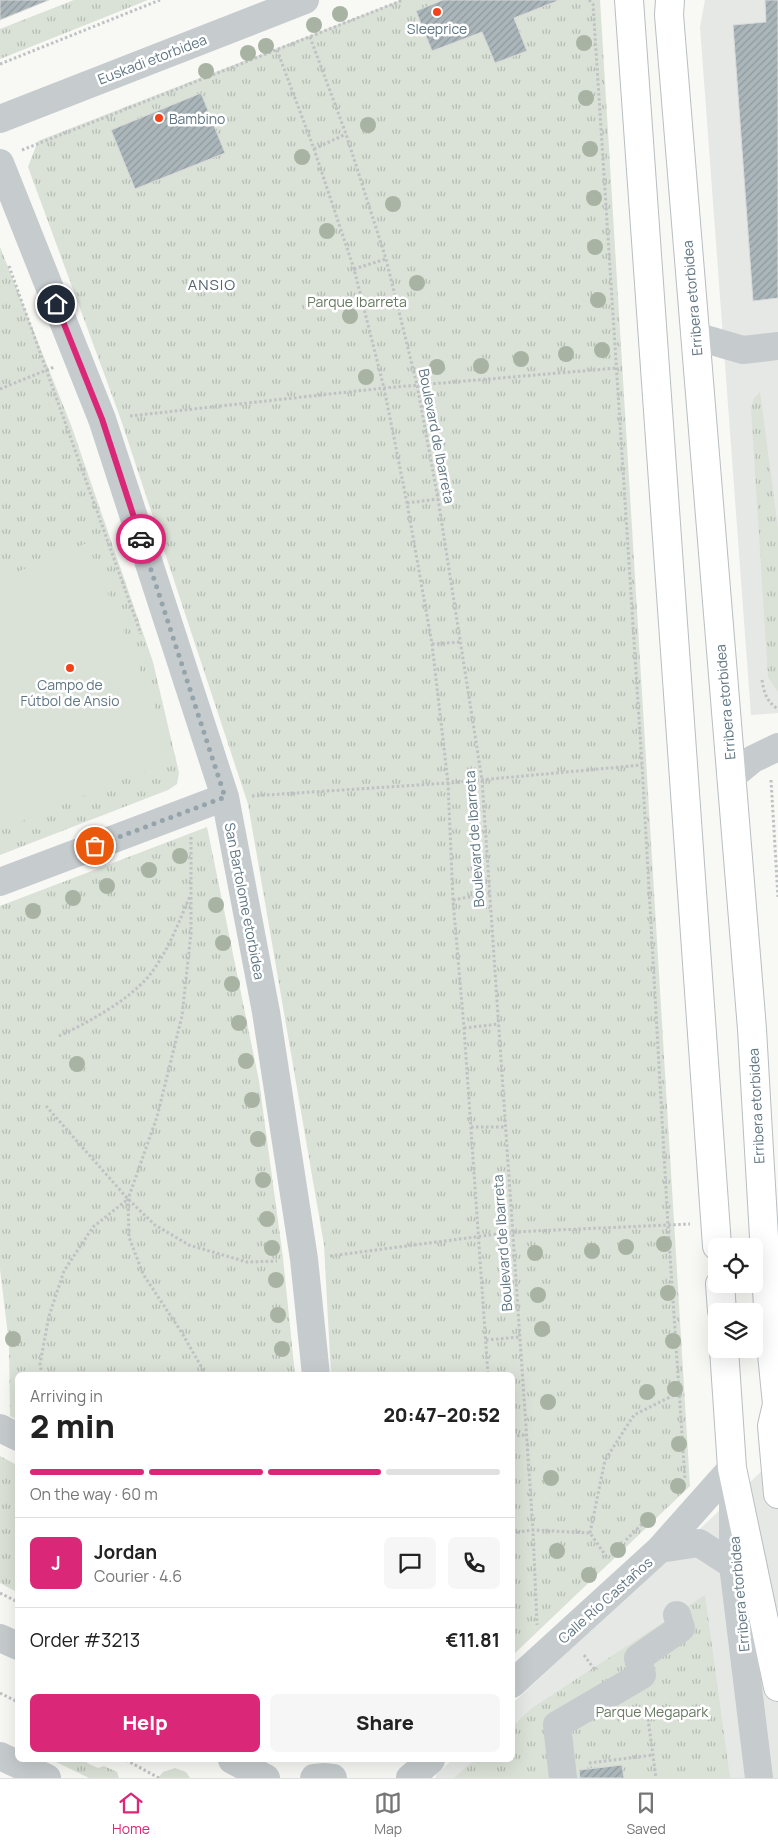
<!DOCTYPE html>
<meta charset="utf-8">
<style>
:root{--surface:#fff;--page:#f6f6f6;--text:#222;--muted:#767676;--line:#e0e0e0;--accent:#db2777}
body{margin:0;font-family:Manrope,sans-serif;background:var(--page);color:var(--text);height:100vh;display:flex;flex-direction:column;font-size:19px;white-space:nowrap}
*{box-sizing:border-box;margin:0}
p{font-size:16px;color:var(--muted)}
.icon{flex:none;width:28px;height:28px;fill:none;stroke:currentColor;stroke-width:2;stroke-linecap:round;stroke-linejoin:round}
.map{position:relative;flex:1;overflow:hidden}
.drawer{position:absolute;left:15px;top:1372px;width:500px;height:390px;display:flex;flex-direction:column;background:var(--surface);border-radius:8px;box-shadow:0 5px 20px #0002}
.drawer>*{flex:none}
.tools{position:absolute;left:708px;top:1238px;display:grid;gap:10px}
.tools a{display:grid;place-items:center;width:55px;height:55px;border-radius:8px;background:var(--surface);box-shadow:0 5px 20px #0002;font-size:25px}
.pin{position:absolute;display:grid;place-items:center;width:42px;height:42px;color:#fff;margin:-21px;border:2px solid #fff;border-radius:50%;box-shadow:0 1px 5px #0007}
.courier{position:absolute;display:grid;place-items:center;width:50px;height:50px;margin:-25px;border:4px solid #db2777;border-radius:50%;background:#fff;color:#222;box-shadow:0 1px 6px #0007}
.summary em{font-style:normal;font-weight:800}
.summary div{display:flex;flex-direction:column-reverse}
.summary{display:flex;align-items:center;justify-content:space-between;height:85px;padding:0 15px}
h1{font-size:32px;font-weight:800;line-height:38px}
.bar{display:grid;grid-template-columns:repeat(4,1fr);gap:8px 5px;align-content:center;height:60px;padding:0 15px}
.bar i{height:6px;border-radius:4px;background:var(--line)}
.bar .selected{background:var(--accent)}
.bar p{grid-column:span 4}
.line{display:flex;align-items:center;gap:12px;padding:0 15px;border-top:1px solid var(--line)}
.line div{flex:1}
.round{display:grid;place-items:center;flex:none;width:52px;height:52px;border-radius:8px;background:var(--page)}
.action{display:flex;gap:10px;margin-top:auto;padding:10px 15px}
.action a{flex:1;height:58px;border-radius:8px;background:var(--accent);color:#fff;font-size:20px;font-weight:800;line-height:58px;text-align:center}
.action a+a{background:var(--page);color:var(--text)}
.tab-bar{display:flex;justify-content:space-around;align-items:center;height:70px;border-top:1px solid var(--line);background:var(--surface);font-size:14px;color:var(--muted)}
.tab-bar a{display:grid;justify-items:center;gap:2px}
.tab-bar .selected{color:var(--accent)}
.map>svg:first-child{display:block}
.built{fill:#e6e8e6}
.grass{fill:url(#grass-tufts)}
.garden{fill:#dae1d6}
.building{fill:url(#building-hatch);stroke:#dadad8}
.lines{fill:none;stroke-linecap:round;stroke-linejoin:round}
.major-casing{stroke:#b8bec1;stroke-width:30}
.path{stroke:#bfc2c4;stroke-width:3;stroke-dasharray:2.5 2.5;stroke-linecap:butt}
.minor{stroke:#c6cbce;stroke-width:28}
.major{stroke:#fff;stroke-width:28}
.tree{fill:#a8b3a3}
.done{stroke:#95a4ab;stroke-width:5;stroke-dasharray:0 9}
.route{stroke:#db2777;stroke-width:6}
.poi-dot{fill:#f4411a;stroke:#fff;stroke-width:2}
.labels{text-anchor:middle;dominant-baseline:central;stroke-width:5;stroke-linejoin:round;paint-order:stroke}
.poi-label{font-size:14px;fill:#607683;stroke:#fff}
.street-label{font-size:14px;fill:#607683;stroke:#fff}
.park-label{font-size:14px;fill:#667a60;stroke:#fff}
.neighbourhood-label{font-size:15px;letter-spacing:1px;fill:#53636d;stroke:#fff}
</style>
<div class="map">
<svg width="778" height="1778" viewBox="0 0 778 1778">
<defs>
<pattern id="grass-tufts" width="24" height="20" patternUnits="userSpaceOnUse" patternTransform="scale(1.25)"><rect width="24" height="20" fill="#dae1d6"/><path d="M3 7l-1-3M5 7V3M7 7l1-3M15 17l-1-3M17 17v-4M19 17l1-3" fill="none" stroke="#b4bbb3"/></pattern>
<pattern id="building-hatch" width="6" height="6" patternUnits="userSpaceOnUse" patternTransform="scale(1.25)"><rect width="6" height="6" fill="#abb6bb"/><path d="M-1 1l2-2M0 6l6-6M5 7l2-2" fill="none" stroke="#8f999d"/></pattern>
</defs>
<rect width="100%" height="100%" fill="#f8f8f5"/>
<path class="built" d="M705 0H778V713L751 715 700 27Z
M778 1456V1778H436V1775L452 1760H512L513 1703Z"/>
<path class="grass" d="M74 0H148L0 59V29Z
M401 0H600L690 1486 513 1655 512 1375H331L324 1245 248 804 120 417 28 167 38 141Z
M0 247 71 425 153 662 179 773 177 784 168 790 0 855Z
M760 392 778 528V692L768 677 751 408 754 398Z
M207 827 259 1081 283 1258 295 1375H18L17 1420 10 1416 9 1344 0 1269V906Z
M0 1456 17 1465 18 1586 15 1591 0 1583Z
M705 1595 730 1778H454L474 1760H512L513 1726 532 1708Z
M52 1760H86L87 1763 98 1768 104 1766 117 1772 119 1778H89Z"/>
<path class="garden" d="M87 543 176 758 0 830V579Z
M175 1768 186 1772 190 1778H158L163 1772Z"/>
<path class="building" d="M0 0H49L0 20Z
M443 0H557V1L514 18 527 51 495 63 482 32 432 51 416 11Z
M765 0H778V298L753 301 733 25 766 22Z
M201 93 225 153 135 189 111 130Z
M622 1765 624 1778H580L579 1770Z"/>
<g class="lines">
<defs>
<path id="major" d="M629 0 717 1246
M670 0 669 15 752 1029 769 1324 777 1404 772 1426 778 1494
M720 1284 722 1311
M724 1349 732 1468 778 1687"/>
</defs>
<use href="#major" class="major-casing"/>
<path class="path" d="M589 0 593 4 642 765 668 1225 685 1480
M310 37 346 134 386 259 417 385 438 499 482 780 533 1530 537 1625
M277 50 314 149 354 269 384 388 407 503 432 644 448 783 453 900 464 1028 488 1375
M0 64 160 0
M314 149 346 134
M22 150 403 0
M9 266 141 634
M354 269 386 259
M0 389 54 367
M130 416 384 388 617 368
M407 503 438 499
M432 644 461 642
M762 680C764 693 767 702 778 709
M771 780 778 897
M252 796 448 783 642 765
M191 837V933L182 1016 157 1117 128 1199 129 1237 143 1274 182 1333 206 1375
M453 900 490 893
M464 1028 499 1024
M59 1036C89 1022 126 1002 148 977 167 954 179 922 190 896
M46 1106 128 1199 155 1225 189 1245 247 1262 277 1261
M471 1127H505
M330 1256 513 1232 690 1224
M486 1340 520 1337
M42 1375 40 1364 49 1316 64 1271 93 1227 127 1200
M512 1436 526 1435
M512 1533 533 1530 590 1533 608 1559
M590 1533 605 1460 634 1415 674 1395H680
M626 1540 650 1516
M0 1593 16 1601 18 1599
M584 1655 595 1670 597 1668
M0 1693 18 1702
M646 1704 656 1778
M126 1760 159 1778
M589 1763 653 1755"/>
<path class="minor" d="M0 119 305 0
M0 163 102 419 225 797 266 1012 304 1259 316 1375
M695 336 743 350 778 346
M731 777 753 759 778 747
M0 882 225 797
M0 1428 18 1437
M733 1501V1565L759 1778
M660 1549 699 1543 733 1565
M0 1638 18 1646
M512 1684 660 1549 732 1468
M0 1756 47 1778
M232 1760 266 1778
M314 1778 324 1777 333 1778
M410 1778 431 1760
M563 1778 557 1725 642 1675 638 1658 681 1628 677 1615"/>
<use href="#major" class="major"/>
</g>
<g class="tree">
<circle cx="340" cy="14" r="8"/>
<circle cx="314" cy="25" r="8"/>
<circle cx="584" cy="43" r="8"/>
<circle cx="266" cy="46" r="8"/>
<circle cx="248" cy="53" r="8"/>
<circle cx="206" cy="71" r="8"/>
<circle cx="586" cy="98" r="8"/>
<circle cx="368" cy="125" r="8"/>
<circle cx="590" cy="149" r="8"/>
<circle cx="302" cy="157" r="8"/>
<circle cx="594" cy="198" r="8"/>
<circle cx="393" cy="204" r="8"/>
<circle cx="327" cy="231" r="8"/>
<circle cx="595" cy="247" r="8"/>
<circle cx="417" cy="283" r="8"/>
<circle cx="598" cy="300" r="8"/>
<circle cx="350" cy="316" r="8"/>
<circle cx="602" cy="350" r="8"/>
<circle cx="566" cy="354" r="8"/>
<circle cx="521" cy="359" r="8"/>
<circle cx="481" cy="366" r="8"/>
<circle cx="437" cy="367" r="8"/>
<circle cx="366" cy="377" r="8"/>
<circle cx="180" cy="856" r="8"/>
<circle cx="149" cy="870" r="8"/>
<circle cx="107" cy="886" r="8"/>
<circle cx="73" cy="898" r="8"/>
<circle cx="216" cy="905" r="8"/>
<circle cx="33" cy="911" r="8"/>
<circle cx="223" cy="943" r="8"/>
<circle cx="232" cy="984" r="8"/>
<circle cx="239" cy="1023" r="8"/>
<circle cx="246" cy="1061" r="8"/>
<circle cx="77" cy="1064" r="8"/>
<circle cx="252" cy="1100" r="8"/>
<circle cx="258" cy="1139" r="8"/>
<circle cx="263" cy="1180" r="8"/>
<circle cx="267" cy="1219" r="8"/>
<circle cx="664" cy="1244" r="8"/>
<circle cx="626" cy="1247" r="8"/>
<circle cx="272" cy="1248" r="8"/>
<circle cx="592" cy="1251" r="8"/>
<circle cx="535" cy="1253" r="8"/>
<circle cx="276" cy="1280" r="8"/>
<circle cx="668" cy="1293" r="8"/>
<circle cx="538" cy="1295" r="8"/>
<circle cx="278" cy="1315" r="8"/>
<circle cx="542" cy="1329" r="8"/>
<circle cx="13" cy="1339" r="8"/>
<circle cx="673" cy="1341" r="8"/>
<circle cx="282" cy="1349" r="8"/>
<circle cx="675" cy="1389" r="8"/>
<circle cx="647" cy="1392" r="8"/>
<circle cx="548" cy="1402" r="8"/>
<circle cx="679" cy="1444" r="8"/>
<circle cx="551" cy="1478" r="8"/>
<circle cx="678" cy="1486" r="8"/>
<circle cx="648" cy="1520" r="8"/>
<circle cx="618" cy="1550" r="8"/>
<circle cx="557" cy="1551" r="8"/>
<circle cx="589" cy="1575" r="8"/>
</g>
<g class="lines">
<path class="done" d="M95 846 225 797 141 539"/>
<path class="route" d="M56 304 102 419 141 539"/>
</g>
<g class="poi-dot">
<circle cx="437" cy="12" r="5"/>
<circle cx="159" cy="118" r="5"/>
<circle cx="70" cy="668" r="5"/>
</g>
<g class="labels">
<g class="poi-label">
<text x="437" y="28">Sleeprice</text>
<text x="169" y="118" text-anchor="start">Bambino</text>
<text x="70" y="684">Campo de<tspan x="70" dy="16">Fútbol de Ansio</tspan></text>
</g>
<g class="street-label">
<text transform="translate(152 59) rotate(-21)">Euskadi etorbidea</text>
<text transform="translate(692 298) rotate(-95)">Erribera etorbidea</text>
<text transform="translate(437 436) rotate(79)">Boulevard de Ibarreta</text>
<text transform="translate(725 702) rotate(-95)">Erribera etorbidea</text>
<text transform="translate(474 839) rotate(-94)">Boulevard de Ibarreta</text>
<text transform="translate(245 901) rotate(79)">San Bartolome etorbidea</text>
<text transform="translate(756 1106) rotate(-93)">Erribera etorbidea</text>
<text transform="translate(502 1243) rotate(-94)">Boulevard de Ibarreta</text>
<text transform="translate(739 1594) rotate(-95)">Erribera etorbidea</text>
<text transform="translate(605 1600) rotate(-42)">Calle Río Castaños</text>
</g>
<g class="park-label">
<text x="357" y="301">Parque Ibarreta</text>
<text x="652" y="1711">Parque Megapark</text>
</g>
<g class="neighbourhood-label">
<text x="212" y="284">ANSIO</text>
</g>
</g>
</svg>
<div class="tools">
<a><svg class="icon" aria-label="locate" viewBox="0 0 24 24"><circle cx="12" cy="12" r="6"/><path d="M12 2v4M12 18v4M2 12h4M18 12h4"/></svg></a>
<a><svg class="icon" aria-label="layers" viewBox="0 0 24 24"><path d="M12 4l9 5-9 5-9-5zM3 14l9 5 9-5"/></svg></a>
</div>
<div class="pin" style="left:95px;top:846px;background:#ea580c"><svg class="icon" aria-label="bag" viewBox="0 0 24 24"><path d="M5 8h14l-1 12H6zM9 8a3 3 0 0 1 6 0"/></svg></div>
<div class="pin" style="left:56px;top:304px;background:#1f2937"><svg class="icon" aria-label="home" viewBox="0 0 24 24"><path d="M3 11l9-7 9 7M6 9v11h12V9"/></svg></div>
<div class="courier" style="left:141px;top:539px"><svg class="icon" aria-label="car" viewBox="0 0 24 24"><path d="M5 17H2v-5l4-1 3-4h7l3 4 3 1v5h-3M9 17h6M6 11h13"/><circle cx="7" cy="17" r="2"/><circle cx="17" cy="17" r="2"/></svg></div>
<section class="drawer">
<div class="summary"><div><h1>2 min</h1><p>Arriving in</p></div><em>20:47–20:52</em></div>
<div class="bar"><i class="selected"></i><i class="selected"></i><i class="selected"></i><i></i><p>On the way · 60 m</p></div>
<div class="line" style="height:90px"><b class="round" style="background:var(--accent);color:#fff">J</b><div><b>Jordan</b><p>Courier · 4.6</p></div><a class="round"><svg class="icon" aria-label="chat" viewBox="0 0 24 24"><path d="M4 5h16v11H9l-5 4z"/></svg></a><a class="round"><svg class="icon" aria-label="phone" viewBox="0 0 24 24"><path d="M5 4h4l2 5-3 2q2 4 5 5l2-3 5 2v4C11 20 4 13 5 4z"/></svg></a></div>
<div class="line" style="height:65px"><div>Order #3213</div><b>€11.81</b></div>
<div class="action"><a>Help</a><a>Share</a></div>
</section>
</div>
<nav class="tab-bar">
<a class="selected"><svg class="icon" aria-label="home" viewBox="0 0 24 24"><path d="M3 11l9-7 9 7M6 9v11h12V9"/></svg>Home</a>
<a><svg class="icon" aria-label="map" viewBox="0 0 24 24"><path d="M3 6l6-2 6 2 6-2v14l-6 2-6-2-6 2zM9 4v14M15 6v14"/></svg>Map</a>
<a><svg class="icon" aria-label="saved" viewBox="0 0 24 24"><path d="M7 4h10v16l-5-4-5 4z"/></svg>Saved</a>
</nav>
